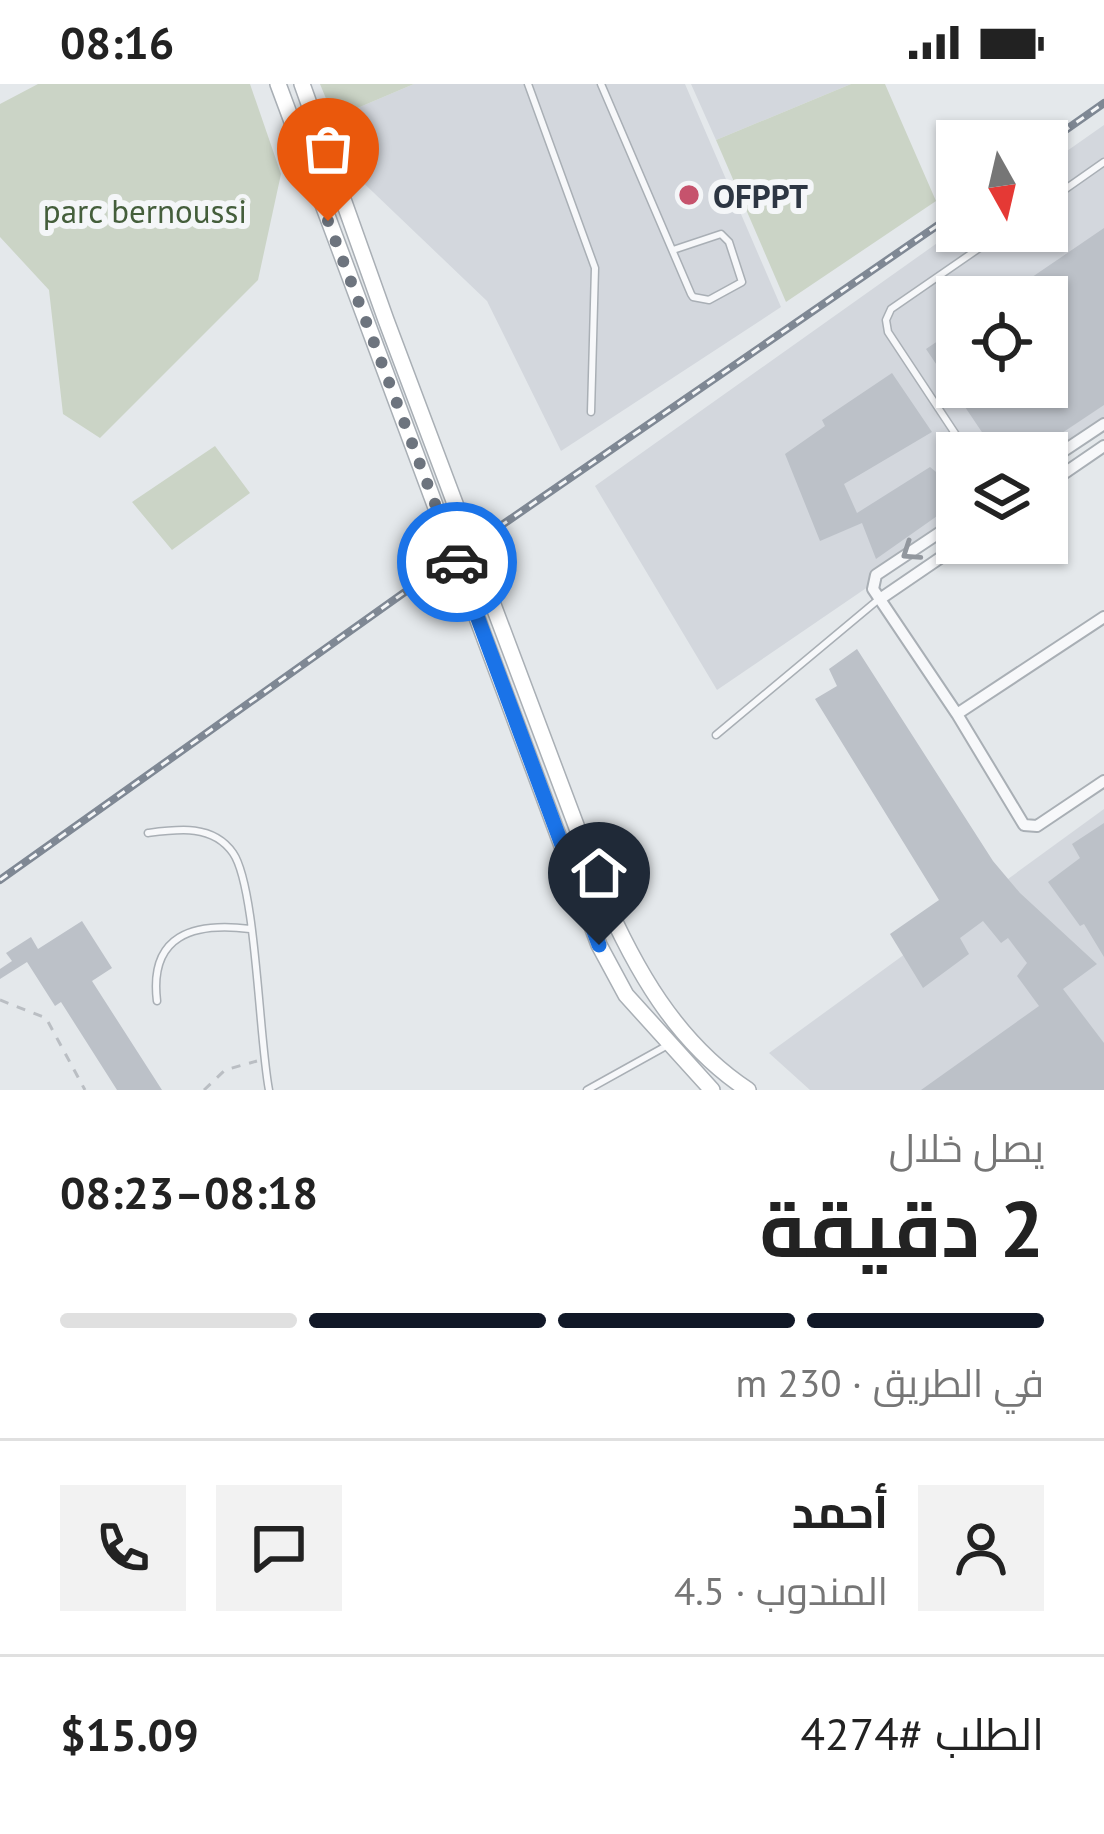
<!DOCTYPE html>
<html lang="ar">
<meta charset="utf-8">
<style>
:root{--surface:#fff;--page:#f2f2f2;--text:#222;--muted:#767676;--line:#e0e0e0;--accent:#111827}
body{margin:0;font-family:"PT Sans",Cairo,sans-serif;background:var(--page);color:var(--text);direction:rtl;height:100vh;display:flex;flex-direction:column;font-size:45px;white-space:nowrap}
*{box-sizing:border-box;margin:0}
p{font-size:39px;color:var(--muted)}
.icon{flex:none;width:66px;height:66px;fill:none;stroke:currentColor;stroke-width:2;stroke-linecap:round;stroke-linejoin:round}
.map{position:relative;height:1006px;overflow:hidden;direction:ltr}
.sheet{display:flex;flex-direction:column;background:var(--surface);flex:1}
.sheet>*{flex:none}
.needle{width:78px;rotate:172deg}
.fabs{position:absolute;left:936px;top:36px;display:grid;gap:24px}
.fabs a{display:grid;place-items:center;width:132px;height:132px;border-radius:0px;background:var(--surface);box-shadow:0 3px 9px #0004;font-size:60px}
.pin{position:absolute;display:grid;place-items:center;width:102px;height:102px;color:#fff;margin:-123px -51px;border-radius:50% 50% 50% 0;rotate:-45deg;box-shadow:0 0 12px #0007}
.pin .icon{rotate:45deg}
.courier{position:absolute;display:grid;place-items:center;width:120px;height:120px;margin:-60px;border:9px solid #1a73e8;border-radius:50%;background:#fff;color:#222;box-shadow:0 3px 15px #0007}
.overview em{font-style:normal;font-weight:700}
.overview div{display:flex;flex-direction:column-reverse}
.overview{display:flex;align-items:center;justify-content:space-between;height:204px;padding:0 60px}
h1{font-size:78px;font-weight:700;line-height:90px}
.bar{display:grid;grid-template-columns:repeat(4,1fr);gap:18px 12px;align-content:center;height:144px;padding:0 60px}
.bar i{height:15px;border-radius:9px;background:var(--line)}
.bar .active{background:var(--accent)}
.bar p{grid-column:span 4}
.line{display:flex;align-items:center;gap:30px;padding:0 60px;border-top:3px solid var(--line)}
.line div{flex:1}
.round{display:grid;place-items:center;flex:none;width:126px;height:126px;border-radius:0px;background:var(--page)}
.status{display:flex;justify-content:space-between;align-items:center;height:84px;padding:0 60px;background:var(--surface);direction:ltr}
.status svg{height:33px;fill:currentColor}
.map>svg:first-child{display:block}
.built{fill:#d3d7dd;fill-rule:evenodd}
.green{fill:#cbd4c6}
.building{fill:#bcc1c8}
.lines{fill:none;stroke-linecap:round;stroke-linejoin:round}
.service-casing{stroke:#a9afb5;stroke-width:9}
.minor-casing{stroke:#a9afb5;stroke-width:14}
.secondary-casing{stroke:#a9afb5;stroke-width:18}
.path{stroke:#babec3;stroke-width:3;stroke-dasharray:9 9;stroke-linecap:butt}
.service{stroke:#f7f8fa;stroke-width:6}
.minor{stroke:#f7f8fa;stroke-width:10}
.secondary{stroke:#fff;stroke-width:15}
.rail-casing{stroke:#7f8894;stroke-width:8}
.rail{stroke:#f4f6f8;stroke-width:3;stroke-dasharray:9;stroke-linecap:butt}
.oneway{stroke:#92979e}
.done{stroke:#6d747e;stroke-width:12;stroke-dasharray:0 21.6}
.route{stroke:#1a73e8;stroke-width:15}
.poi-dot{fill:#c6536d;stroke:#f4f6f8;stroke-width:4.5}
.labels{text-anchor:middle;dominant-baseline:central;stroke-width:12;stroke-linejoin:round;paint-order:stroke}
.poi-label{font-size:33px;font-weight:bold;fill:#2d3643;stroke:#f4f6f8;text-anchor:start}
.park-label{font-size:33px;fill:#445e3b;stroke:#f4f6f8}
</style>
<div class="status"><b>08:16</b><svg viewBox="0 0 49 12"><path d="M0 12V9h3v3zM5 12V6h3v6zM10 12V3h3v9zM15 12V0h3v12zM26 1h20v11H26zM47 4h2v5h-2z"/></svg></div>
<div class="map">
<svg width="1104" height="1006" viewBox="0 0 1104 1006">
<rect width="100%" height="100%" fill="#e4e8eb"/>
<path class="built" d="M414 0H685L781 223 561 367 487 217 351 87 334 34Z
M691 0H851L716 56Z
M1104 41V341L1047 380V369H957V442L717 606 595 402 957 145 1047 147V81ZM957 213H1047V303H957Z
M1104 725V1006H810L769 969Z"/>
<path class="green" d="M38 0H250L281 90 258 196 100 354 63 330 49 206 0 153V20Z
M320 0H414L334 34Z
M851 0H885L936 117 786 218 716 56Z
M215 362 250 409 172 466 132 418Z"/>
<path class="building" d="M1104 144V321L1032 369H996L926 265 957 244V303H1047V213H1003Z
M892 289 932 348 844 400 857 429 930 383 952 401 957 418 876 475 862 439 820 457 785 370 825 342 822 336Z
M857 565 993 777 1020 809 1097 880 1063 905 1104 959V1006H921L1039 922 1017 892 1027 879 1008 854 1001 859 983 837 960 854 969 870 923 904 890 850 939 816 815 615 837 602 829 585Z
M1104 739V873L1084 840 1080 842 1048 798 1080 774 1072 760Z
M82 837 112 884 92 897 162 1006H117L61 918 55 922 27 878 0 895V885L12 877 6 869 31 853 38 865Z"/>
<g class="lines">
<defs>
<path id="service" d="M528 0 595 184 591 328
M601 0 691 210 693 213 709 216 742 198 729 158 721 150 673 166
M1047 118 1104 78
M968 369 888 248 886 236 891 225 1004 147
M716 651 879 515
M148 749C178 745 213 740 233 769 256 802 259 955 269 1006
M157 917C149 851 193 838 250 845
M587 1006 668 961"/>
<path id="minor" d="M1047 378 1104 340
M1047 401 1104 362
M957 437 876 491 873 505 957 630 1024 741 1037 742 1104 697
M880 515 962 459
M957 630 1104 533"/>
<path id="secondary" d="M278 0 599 861 626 911 712 1006
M302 0 386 236 600 805C634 883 675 958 748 1006"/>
</defs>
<use href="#service" class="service-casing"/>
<use href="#minor" class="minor-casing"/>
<use href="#secondary" class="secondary-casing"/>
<path class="path" d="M0 916 46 934 85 1006
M204 1006 225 986 257 977"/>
<use href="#service" class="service"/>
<use href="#minor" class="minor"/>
<use href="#secondary" class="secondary"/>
<defs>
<path id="rail" d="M1047 59 1104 19
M0 796 419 498 957 128"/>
</defs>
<use href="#rail" class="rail-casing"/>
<use href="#rail" class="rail"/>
</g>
<defs><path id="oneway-chevron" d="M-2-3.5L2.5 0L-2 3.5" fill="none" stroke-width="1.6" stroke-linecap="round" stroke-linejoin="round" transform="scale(3)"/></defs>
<use class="oneway" href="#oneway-chevron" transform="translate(910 468) rotate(146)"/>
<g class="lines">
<path class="done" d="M328 137 457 478"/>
<path class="route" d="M457 478 599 861"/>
</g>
<circle class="poi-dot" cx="689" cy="111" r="12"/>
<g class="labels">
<g class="poi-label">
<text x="713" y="111">OFPPT</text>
</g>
<g class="park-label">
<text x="145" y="126">parc bernoussi</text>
</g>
</g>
</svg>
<div class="fabs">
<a><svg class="needle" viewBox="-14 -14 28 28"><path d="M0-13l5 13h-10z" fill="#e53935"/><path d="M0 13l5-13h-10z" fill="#767676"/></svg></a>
<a><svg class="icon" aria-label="locate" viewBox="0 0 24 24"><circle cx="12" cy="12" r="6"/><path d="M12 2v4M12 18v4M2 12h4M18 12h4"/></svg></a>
<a><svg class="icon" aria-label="layers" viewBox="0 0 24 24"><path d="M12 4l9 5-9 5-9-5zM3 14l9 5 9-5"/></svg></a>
</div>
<div class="pin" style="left:328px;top:137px;background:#ea580c"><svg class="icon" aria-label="bag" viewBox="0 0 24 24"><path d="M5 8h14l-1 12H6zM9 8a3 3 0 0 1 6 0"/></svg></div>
<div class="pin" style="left:599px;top:861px;background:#1f2937"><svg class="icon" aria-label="home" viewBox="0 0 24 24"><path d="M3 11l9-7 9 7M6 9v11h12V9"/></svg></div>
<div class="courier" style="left:457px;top:478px"><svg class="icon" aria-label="car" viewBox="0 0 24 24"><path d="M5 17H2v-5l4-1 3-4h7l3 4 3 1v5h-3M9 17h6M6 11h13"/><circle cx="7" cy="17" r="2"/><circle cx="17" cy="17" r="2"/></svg></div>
</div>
<section class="sheet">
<div class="overview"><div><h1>2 دقيقة</h1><p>يصل خلال</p></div><em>08:18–08:23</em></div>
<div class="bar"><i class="active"></i><i class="active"></i><i class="active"></i><i></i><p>في الطريق · 230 m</p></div>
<div class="line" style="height:216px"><a class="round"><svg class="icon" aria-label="person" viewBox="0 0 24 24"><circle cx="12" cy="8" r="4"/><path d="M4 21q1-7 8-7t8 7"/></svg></a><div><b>أحمد</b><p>المندوب · 4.5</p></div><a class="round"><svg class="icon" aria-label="chat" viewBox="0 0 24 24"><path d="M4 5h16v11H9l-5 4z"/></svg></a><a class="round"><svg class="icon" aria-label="phone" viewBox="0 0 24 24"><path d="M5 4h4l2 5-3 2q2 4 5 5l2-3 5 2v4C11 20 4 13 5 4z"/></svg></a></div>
<div class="line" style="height:156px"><div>الطلب #4274</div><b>$15.09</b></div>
</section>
